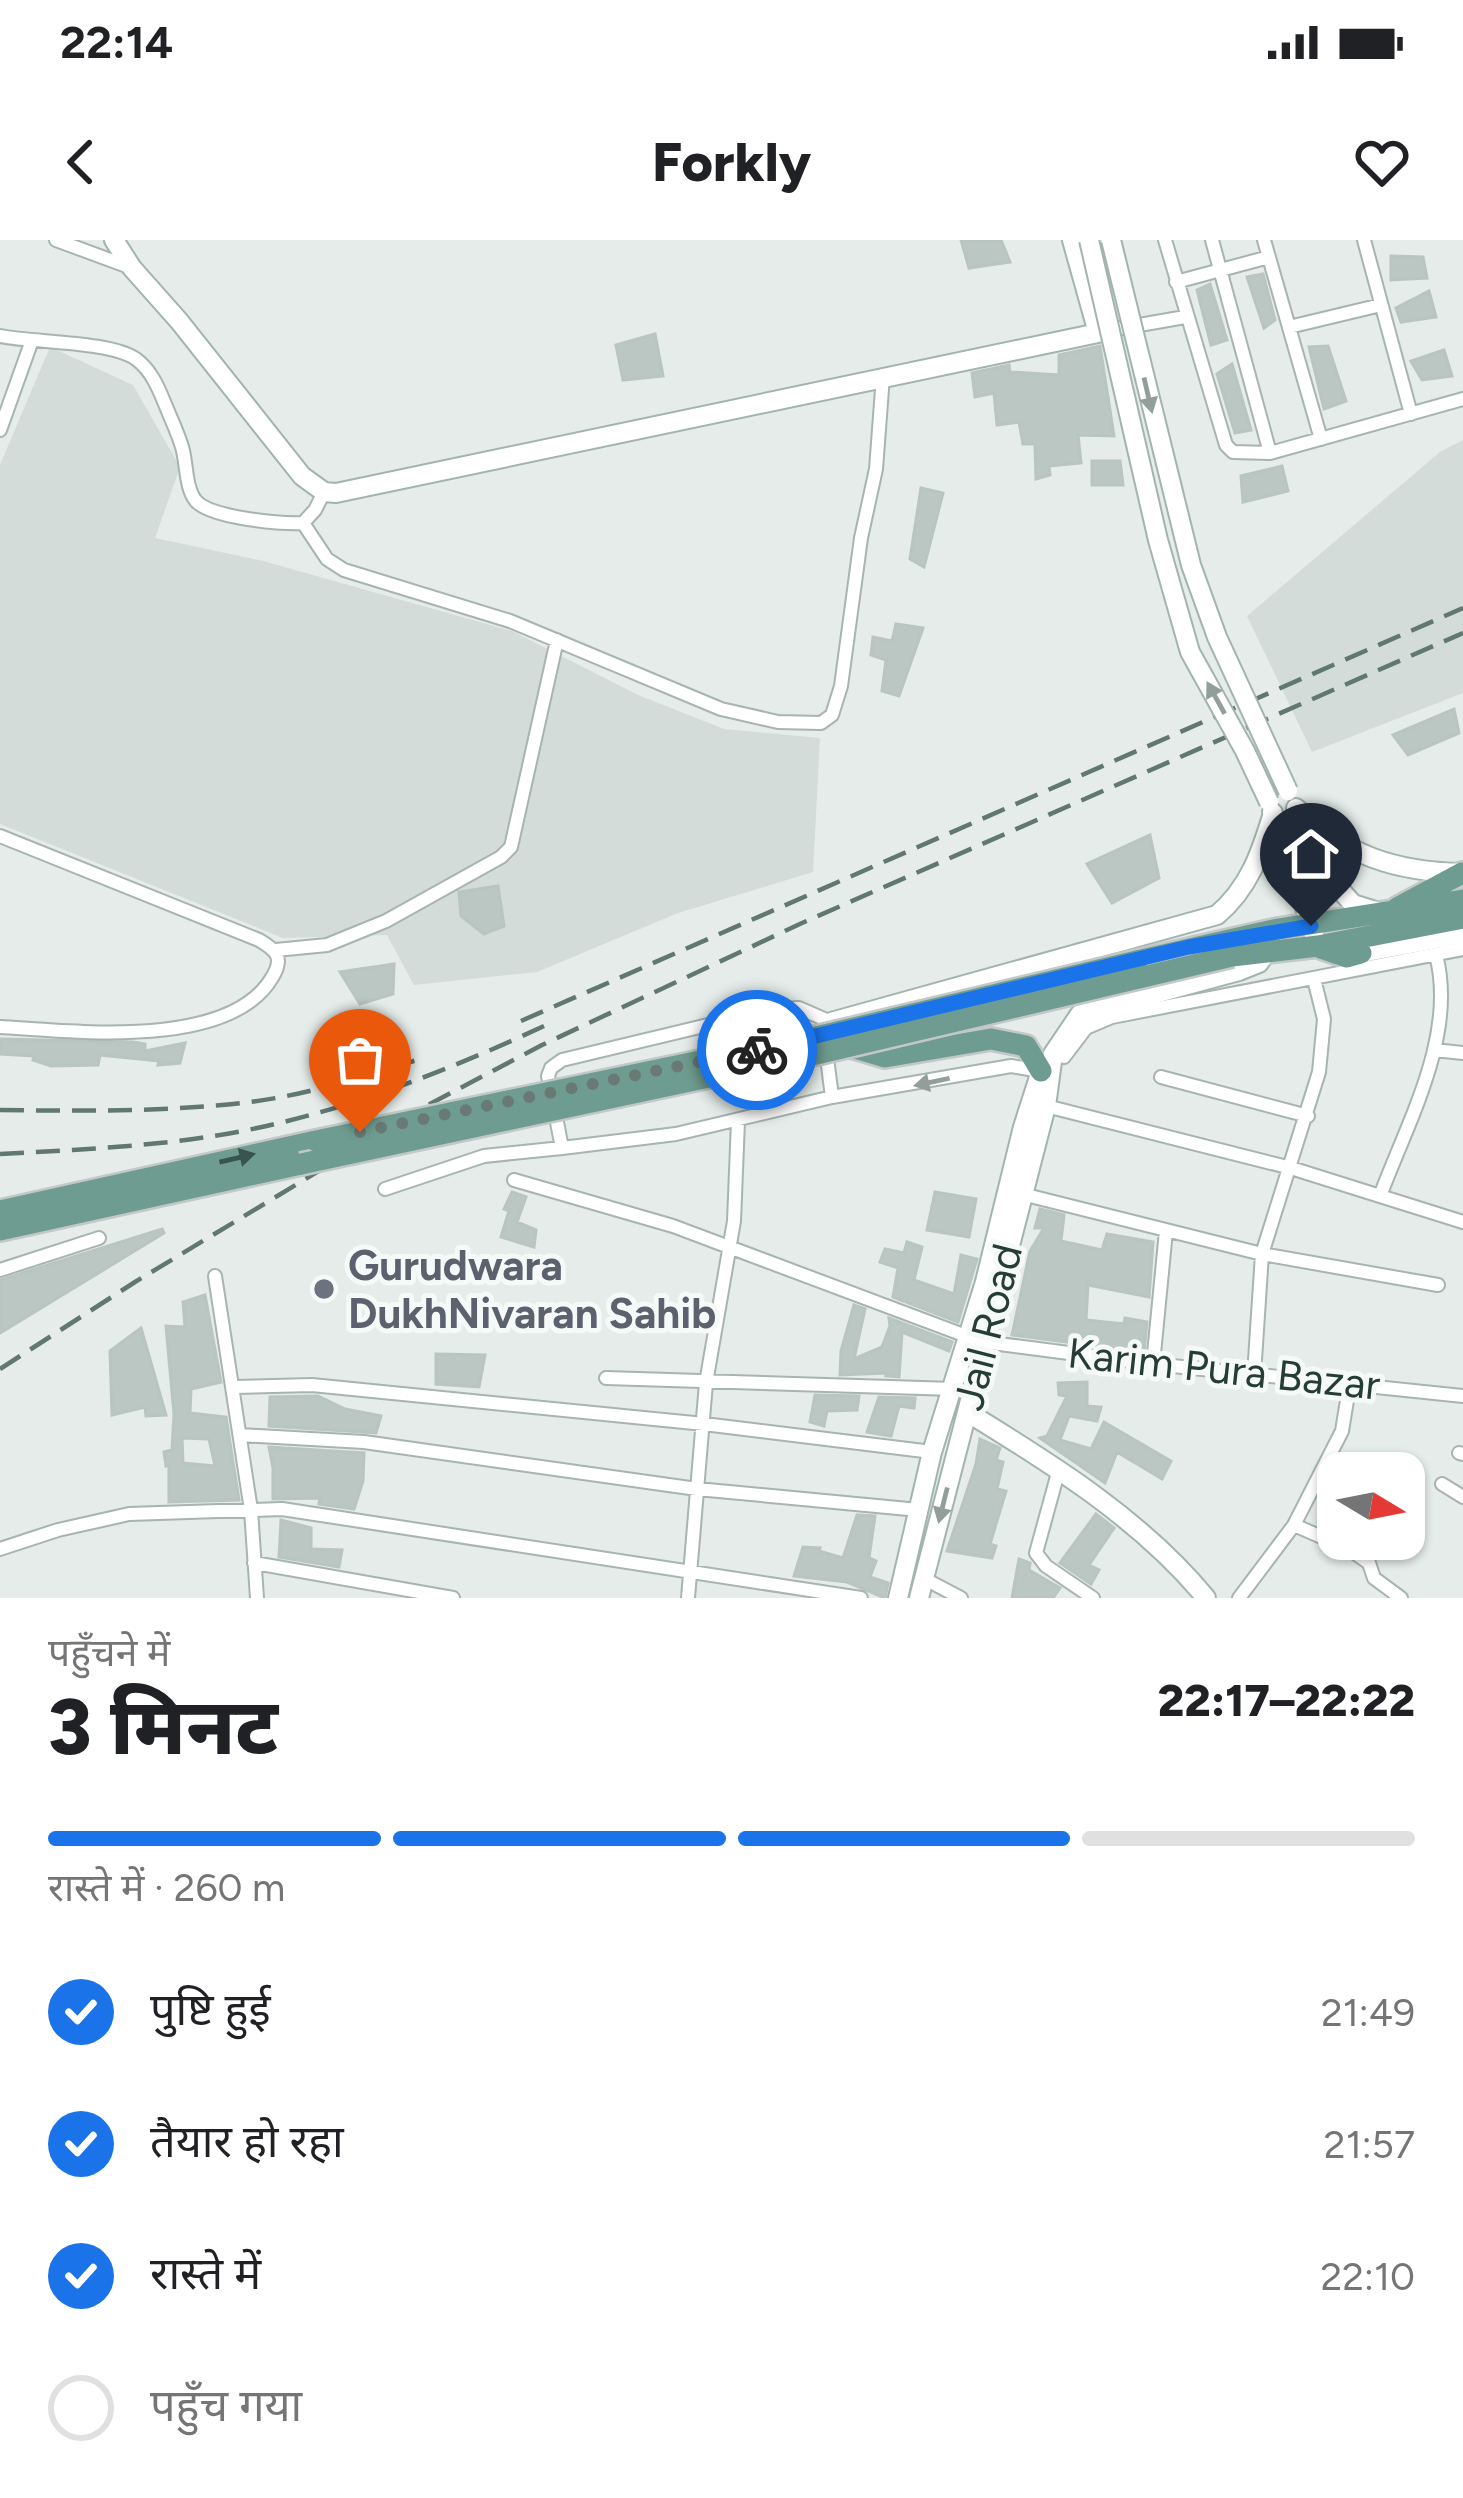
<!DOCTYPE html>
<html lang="hi">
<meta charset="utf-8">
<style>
:root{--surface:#fff;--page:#f2f2f2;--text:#202124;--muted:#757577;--line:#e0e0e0;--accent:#1a73e8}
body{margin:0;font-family:Figtree,"Noto Sans Devanagari",sans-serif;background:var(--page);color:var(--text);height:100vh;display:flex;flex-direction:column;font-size:45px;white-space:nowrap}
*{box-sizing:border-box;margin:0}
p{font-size:39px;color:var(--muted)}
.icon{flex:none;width:66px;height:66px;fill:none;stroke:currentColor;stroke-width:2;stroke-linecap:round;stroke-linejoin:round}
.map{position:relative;height:1358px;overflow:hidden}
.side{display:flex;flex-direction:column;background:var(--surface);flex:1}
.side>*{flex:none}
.needle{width:78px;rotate:100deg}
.fabs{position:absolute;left:1317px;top:1212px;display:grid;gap:24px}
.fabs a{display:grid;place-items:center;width:108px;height:108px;border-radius:24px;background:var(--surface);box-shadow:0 3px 9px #0004;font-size:60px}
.pin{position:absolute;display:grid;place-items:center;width:102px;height:102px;color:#fff;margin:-123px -51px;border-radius:50% 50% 50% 0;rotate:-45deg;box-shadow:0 0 12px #0007}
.pin .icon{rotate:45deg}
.courier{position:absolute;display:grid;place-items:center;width:120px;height:120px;margin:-60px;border:9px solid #1a73e8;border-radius:50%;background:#fff;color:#222;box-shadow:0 3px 15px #0007}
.summary em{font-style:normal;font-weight:800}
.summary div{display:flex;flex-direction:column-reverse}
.summary{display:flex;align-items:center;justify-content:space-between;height:204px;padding:0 48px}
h1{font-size:78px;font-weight:800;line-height:90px}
.bar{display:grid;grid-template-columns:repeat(4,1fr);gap:18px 12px;align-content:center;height:144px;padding:0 48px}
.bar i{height:15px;border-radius:9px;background:var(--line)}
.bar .current{background:var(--accent)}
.bar p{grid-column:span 4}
ol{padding:0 48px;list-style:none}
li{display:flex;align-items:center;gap:36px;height:132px}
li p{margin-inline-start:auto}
li .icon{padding:12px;border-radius:50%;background:var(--accent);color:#fff;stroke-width:4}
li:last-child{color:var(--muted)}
li i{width:66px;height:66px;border:6px solid var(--line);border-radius:50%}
.status{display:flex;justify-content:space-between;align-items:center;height:84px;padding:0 60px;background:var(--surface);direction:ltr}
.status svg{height:33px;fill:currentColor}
header{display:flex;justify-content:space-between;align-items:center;height:156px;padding:0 48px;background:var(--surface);font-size:54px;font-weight:800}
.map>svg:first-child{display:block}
.built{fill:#d3dcd8}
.building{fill:#bbc7c2;stroke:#b8c5c0;stroke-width:3;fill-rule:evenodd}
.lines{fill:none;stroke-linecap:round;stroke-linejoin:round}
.street-casing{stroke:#a8b4b0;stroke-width:16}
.secondary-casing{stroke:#a2b4ad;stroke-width:22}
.primary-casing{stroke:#c2c8c7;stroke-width:26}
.street{stroke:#fff;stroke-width:12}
.secondary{stroke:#fff;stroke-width:18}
.primary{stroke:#6f9c90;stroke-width:21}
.rail{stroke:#617771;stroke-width:4.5;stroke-dasharray:24 12;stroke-linecap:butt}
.secondary-bridge-casing{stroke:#a2b4ad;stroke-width:22;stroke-linecap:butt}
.primary-bridge-casing{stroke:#c2c8c7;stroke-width:26;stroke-linecap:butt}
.secondary-bridge{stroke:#fff;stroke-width:18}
.primary-bridge{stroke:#6f9c90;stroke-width:21}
.oneway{fill:#929e9a}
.oneway2{fill:#38544c}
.done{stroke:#697a75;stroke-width:12;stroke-dasharray:0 21.6}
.route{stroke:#1a73e8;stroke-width:15}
.worship-dot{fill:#6b7280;stroke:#f5f9f7;stroke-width:4.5}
.labels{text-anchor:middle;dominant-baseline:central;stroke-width:10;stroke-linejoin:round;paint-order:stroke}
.worship-label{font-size:42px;font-weight:bold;fill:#5b616d;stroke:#f5f9f7;text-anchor:start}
.street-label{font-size:42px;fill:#263c36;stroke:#f5f9f7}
</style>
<div class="status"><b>22:14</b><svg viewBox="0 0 49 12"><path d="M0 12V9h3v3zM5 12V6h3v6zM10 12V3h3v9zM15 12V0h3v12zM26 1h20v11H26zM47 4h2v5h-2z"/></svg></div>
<header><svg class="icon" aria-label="back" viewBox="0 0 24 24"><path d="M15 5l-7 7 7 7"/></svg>Forkly<svg class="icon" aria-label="heart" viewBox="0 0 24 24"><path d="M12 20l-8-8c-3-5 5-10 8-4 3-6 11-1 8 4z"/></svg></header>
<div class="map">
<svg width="1463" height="1358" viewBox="0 0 1463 1358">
<rect width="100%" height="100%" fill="#e5ece9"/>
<path class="built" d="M50 107 133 145 180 227 155 298 263 321 512 391 638 455 724 489 820 498 813 632 678 673 537 732 414 745 387 695 283 698 0 584V225Z
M1463 200V453L1312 512 1247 376 1440 212Z"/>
<path class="building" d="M961 0H1001L1010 22 969 28Z
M1391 16 1423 17 1427 38 1391 40Z
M1263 34 1275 80 1264 88 1247 37Z
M1210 44 1227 100 1211 105 1197 50Z
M1429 51 1436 77 1401 82 1396 68Z
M655 94 663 136 623 140 616 105Z
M1100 106 1114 196 1078 195 1081 223 1049 226 1050 235 1036 239 1035 204H1023L1019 182 997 185 994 153 975 157 972 133 1009 125 1010 132 1059 135V115Z
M1328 106 1346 161 1324 169 1309 107Z
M1444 110 1452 136 1422 140 1411 121Z
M1232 124 1251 190 1235 193 1217 134Z
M1092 221H1120L1123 245H1092Z
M1282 226 1288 251 1243 262 1241 236Z
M921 248 943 253 924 327 910 319Z
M896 384 923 388 899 456 882 451 886 420 871 415 873 397 892 401Z
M1454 469 1459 493 1408 515 1393 495Z
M1150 595 1159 638 1112 663 1087 624Z
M498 646 504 686 484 694 461 676 459 652Z
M394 724 393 754 360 764 340 732Z
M0 799 133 802 145 804V811L185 803 180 823 158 825 159 821 100 815 98 825 51 826 33 820 34 816 0 814Z
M512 952 526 957 517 982 536 990 534 1007 501 997 509 971 504 969Z
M935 952 976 959 969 997 927 990Z
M1040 969 1064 975 1061 1001 1102 1010 1107 994 1153 1002 1149 1057 1088 1045 1086 1080 1124 1084 1125 1078 1147 1082 1144 1112 1012 1095 1030 1011 1044 988H1035Z
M162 989 164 993 0 1093V1040Z
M907 1002 922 1007 914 1040 954 1054 961 1015 977 1019 958 1082 893 1057 898 1028 880 1022 885 1009 904 1013Z
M205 1055 221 1142 191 1149 190 1173 226 1177 239 1260 169 1262V1225L166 1226 164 1212 172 1210 174 1174 166 1086 185 1087 183 1062ZM182 1198 209 1199 215 1226 183 1223Z
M854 1065 865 1069 854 1119 882 1107 890 1086 889 1078 952 1102 949 1111 902 1092 899 1137 886 1136 887 1133 840 1135 841 1111Z
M141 1088 166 1175 146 1176 145 1167 112 1175 110 1111Z
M436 1114 485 1115 479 1147 436 1144Z
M1087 1142V1166L1101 1167 1097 1181 1069 1176 1060 1200 1091 1209 1104 1182 1171 1221 1162 1239 1117 1212 1105 1243 1040 1198 1047 1196 1067 1156 1059 1155 1058 1143Z
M815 1155 859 1156 857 1170 827 1171 824 1186 810 1182Z
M318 1156 345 1169 381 1176 376 1193 269 1186 270 1157Z
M879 1157 915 1158 914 1168 899 1166 891 1196 867 1192Z
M980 1199 1000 1208 996 1220 1003 1222 997 1249 1006 1251 990 1304 996 1306 992 1318 947 1311 976 1224Z
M269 1207 364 1213 363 1241 354 1269 319 1264 320 1258 273 1259V1228Z
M1096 1274 1114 1288 1089 1325 1099 1330 1091 1344 1060 1323Z
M857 1275 875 1276 869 1318 876 1321 870 1337 888 1343 885 1358 847 1342 794 1336 803 1307 820 1308 819 1311 843 1318Z
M281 1280 311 1288V1309L342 1310 339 1327 279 1317Z
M1019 1319 1030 1323 1029 1330 1060 1348 1053 1358H1012Z"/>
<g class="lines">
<defs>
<path id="street" d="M56 0 132 28
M1165 0 1226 205 1233 212 1270 213 1463 159
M1212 0 1270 213
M1264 0 1321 199
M1364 0 1411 174
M1176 42 1269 17
M1289 87 1381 65
M1105 91 1185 77
M0 96C35 103 110 101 136 119 151 130 158 147 165 164 171 179 178 193 182 207 187 223 185 248 196 261 211 278 280 284 303 283L315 270 324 252
M0 190 31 103
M303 283 327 319 344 330 510 381 721 469 778 482 821 483 832 475 841 446 861 298 876 229 883 136
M0 596 259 700C276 710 284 717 273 736 231 811 71 791 0 787
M276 710 327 705 386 681 501 617 511 607 557 400
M831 782 799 768 775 769 562 820 551 828 548 836 562 908 676 894 832 857 1011 826 1041 831
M826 810 832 857
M1434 810 1463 813
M1053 814 1064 817 1086 788 1112 777 1463 709
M1161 837 1308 876
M1046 866 1291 928 1380 956C1408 881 1457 795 1436 715
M514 940 673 986 969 1097
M385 949 484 916 562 908
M1022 954 1262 1014 1438 1045
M1380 956 1463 982
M0 1030 99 998
M215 1036 251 1270 257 1358
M984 1102 1153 1124 1463 1156
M1153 1124 1166 991
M1254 1135 1262 1014 1319 832 1324 779 1314 739
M606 1138 954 1149
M234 1147 312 1145 704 1184 932 1212
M240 1195 364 1202 697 1249 919 1270
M1459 1213 1463 1214
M1059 1229 1036 1313 1046 1326 1093 1358
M1442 1244 1463 1257
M1294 1285 1342 1191 1350 1142
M0 1309 58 1290 129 1274 282 1269 861 1358
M254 1323 453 1358
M925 1339 961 1358
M688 1358 706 1143 734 981 738 881
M1239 1358 1294 1285 1349 1309 1369 1323 1374 1338 1401 1358"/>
<path id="secondary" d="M114 0 132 28 179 81 302 236 324 252 336 253 1098 93 1072 0
M1296 568C1345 615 1395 632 1463 633
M1272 572 1314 694
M1306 585 1343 653 1353 664 1382 673
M1361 713 1463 694
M824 792 831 782 1217 675C1249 648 1261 613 1273 573
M967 1172C1052 1224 1142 1280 1206 1358
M898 1358 932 1212 985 1042 1023 887 1041 831
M919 1358 1046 866 1053 814 1080 774 1239 731 1259 723 1268 710"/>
<path id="primary" d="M1397 668 1462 633
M1321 708 1347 717 1361 713
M1232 716 1318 706 1463 678
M1137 721 1278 689 1463 660
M848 806 885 817 991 799 1026 806 1041 831
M0 971 316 901
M0 990 301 924"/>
</defs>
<use href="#street" class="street-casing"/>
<use href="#secondary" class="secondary-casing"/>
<use href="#primary" class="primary-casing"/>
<use href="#street" class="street"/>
<use href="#secondary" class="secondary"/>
<use href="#primary" class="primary"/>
<path class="rail" d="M521 781 1463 368
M0 870C83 871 167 872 250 862 307 855 365 836 420 819
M0 914C86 909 173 906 257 888 353 868 456 827 544 786
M0 1129 135 1042 428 865 542 805 802 683 1463 393"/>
<defs>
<path id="secondary-bridge" d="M1089 0 1158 300 1190 412 1245 511 1269 562
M1111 0 1191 325 1217 397 1288 551"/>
<path id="primary-bridge" d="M316 901 820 796 1137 721
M301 924 821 813 1232 716"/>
</defs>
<use href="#secondary-bridge" class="secondary-bridge-casing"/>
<use href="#primary-bridge" class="primary-bridge-casing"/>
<use href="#secondary-bridge" class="secondary-bridge"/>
<use href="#primary-bridge" class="primary-bridge"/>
</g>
<defs><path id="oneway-solid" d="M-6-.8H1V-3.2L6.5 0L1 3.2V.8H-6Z" transform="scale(3)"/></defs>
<g class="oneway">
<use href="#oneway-solid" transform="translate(1148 155) rotate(77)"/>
<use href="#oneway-solid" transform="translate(1216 458) rotate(-119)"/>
<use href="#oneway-solid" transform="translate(932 842) rotate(168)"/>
<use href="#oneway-solid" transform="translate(943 1265) rotate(104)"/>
</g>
<use class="oneway2" href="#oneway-solid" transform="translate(237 918) rotate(-13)"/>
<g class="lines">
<path class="done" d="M360 892 757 810"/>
<path class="route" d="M757 810 1189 707 1311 686"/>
</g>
<circle class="worship-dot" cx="324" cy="1049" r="12"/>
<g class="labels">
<g class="worship-label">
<text x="348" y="1025">Gurudwara<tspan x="348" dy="48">DukhNivaran Sahib</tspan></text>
</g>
<g class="street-label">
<text transform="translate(988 1087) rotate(-76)">Jail Road</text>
<text transform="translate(1224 1129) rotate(6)">Karim Pura Bazar</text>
</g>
</g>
</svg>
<div class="fabs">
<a><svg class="needle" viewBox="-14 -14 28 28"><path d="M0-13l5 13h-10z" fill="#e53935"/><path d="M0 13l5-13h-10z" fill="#757577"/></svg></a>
</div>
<div class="pin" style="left:360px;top:892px;background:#ea580c"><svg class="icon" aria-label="bag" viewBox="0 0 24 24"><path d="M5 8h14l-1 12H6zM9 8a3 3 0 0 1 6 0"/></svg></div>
<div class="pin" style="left:1311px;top:686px;background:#1f2937"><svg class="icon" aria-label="home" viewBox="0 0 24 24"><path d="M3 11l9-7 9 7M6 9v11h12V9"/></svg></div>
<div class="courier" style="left:757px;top:810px"><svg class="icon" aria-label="bike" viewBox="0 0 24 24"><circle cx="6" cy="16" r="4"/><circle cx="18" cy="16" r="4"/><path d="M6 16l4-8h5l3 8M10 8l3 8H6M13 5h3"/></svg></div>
</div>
<section class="side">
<div class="summary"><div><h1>3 मिनट</h1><p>पहुँचने में</p></div><em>22:17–22:22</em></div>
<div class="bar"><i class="current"></i><i class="current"></i><i class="current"></i><i></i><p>रास्ते में · 260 m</p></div>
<ol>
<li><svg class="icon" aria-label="check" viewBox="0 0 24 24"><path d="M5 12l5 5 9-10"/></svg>पुष्टि हुई<p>21:49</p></li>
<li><svg class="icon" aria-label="check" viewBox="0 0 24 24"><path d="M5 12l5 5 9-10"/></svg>तैयार हो रहा<p>21:57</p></li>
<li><svg class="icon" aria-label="check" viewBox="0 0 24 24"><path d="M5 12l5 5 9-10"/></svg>रास्ते में<p>22:10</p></li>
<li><i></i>पहुँच गया</li>
</ol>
</section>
